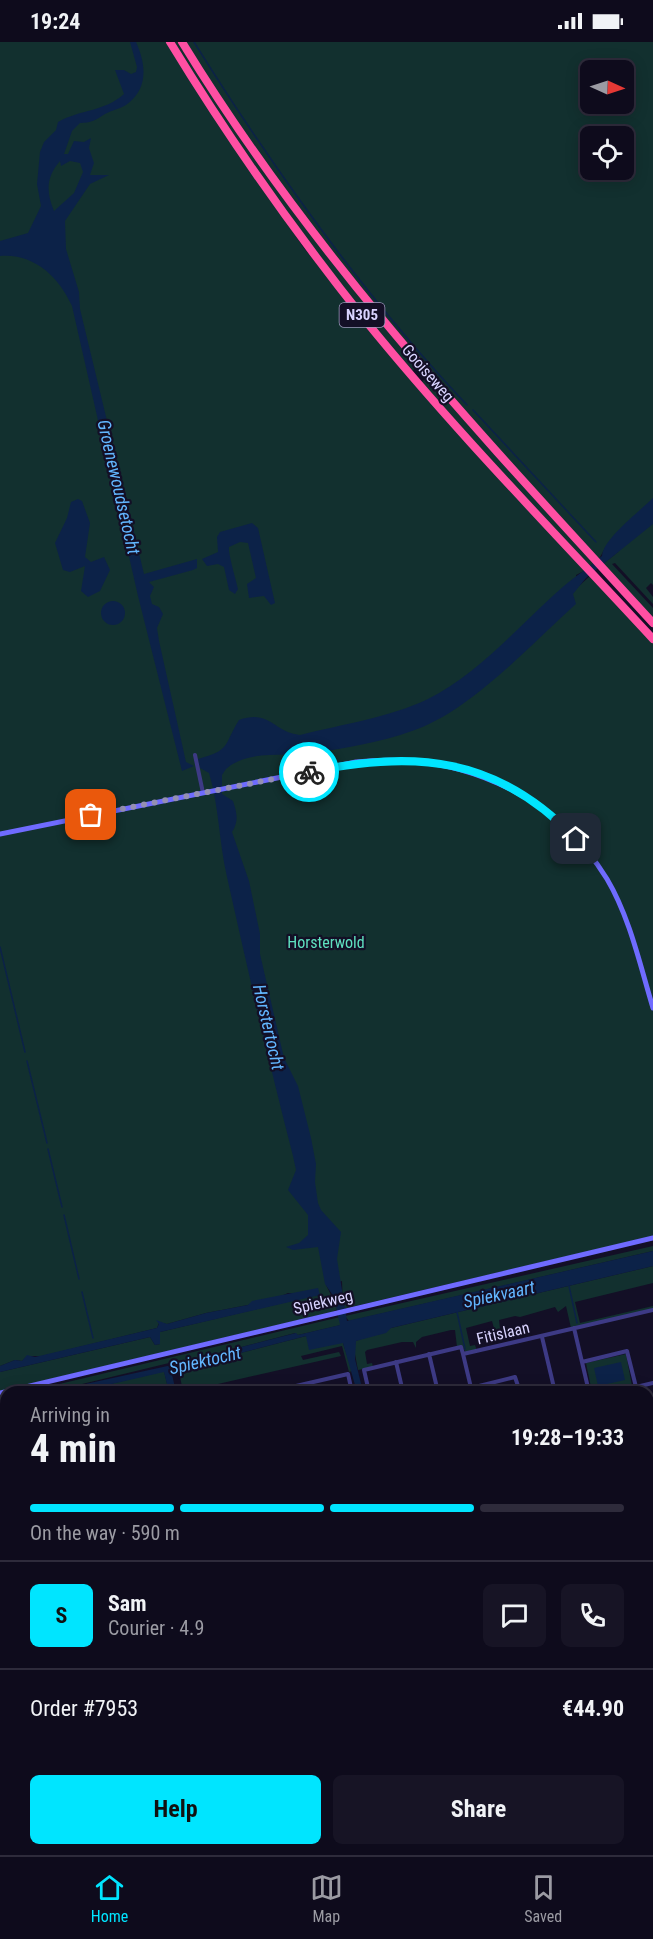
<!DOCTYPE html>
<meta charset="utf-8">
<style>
:root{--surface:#0e0b1c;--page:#171425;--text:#f1f3f6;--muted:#9b9ba3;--line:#2e2b3b;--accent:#00e5ff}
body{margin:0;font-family:"Roboto Condensed",sans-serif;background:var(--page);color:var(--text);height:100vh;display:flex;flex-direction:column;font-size:22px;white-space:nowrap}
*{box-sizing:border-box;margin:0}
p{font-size:20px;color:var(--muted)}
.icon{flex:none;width:33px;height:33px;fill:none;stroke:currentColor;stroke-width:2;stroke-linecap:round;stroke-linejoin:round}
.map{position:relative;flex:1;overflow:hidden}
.panel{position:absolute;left:0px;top:1344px;width:654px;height:470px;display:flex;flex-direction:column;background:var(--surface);border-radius:18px 18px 0 0;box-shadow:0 3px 15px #0003,0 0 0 2px var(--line)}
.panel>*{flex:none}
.needle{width:39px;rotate:93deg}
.controls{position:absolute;left:580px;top:18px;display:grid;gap:12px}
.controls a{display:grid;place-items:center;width:54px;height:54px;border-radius:9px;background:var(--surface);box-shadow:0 3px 15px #0003,0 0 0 2px var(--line);font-size:30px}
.pin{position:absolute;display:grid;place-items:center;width:51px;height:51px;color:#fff;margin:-26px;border-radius:12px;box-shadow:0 3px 9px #0006}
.courier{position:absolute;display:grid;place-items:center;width:60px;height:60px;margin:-30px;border:4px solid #00e5ff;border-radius:50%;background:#fff;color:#222;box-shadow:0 2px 8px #0007}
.summary em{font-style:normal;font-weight:700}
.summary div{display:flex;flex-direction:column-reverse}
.summary{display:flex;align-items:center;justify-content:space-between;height:102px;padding:0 30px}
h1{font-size:39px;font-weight:700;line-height:45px}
.bar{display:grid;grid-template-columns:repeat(4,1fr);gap:9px 6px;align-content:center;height:72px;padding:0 30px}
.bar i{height:8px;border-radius:4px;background:var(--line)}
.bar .on{background:var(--accent)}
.bar p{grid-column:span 4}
.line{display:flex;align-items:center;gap:15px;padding:0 30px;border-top:2px solid var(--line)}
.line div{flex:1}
.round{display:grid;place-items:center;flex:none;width:63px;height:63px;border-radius:9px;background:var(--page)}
.action{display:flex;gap:12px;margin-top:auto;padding:12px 30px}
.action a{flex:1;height:69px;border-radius:9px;background:var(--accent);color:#111;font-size:24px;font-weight:700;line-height:69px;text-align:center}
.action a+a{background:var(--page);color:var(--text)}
.status{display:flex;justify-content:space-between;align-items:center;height:42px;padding:0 30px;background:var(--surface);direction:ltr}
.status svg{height:16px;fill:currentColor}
.menu{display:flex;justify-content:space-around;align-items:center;height:84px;border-top:2px solid var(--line);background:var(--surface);font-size:16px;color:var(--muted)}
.menu a{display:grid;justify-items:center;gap:3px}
.menu .on{color:var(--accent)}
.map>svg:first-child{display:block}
.green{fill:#12302f;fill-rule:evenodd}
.water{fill:#0c2248;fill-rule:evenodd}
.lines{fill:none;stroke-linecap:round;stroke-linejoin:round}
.stream{stroke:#0c2248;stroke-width:1.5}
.street{stroke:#3d3a85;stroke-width:4}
.secondary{stroke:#6f6bff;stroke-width:5}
.highway{stroke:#ff4fa3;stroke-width:8}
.done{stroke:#948fb3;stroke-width:6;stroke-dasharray:0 10.8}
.route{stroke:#00e5ff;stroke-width:8}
.labels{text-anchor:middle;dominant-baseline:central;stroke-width:4.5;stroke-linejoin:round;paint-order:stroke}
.shield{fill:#130f26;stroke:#9e99be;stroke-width:1.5}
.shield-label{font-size:15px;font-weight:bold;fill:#d9d4ff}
.street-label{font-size:16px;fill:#d9d4ff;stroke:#130f26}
.park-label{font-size:16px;fill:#5fe0c0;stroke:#130f26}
.water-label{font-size:18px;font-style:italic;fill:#62b6ff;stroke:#130f26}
</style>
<div class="status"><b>19:24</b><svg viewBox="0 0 49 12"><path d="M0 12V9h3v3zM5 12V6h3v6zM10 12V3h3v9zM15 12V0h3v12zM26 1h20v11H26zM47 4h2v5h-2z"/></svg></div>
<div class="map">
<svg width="653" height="1813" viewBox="0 0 653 1813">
<rect width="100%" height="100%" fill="#130f26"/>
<path class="green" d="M0 0H167L303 205 369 286 586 528 576 533 579 544 591 533 653 601V1194L347 1266H343L342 1239 326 1243 338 1267 332 1270 0 1349V1330L150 1295 155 1303 160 1302V1290L320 1252 288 1251 274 1257 255 1259 248 1263 206 1271 167 1282 159 1281 157 1286 42 1314H28L22 1319 15 1318 0 1324Z
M173 0H179L301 180 417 325 411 330 351 256 258 133Z
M185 0H653V543L651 541 646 546 653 555V562L615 521 612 522 653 566V578L603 522 618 510 605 506 599 517C510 422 418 328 340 224 286 152 234 77 185 0ZM591 28H624V62H591ZM591 94H624V128H591Z
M426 336 594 521 589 525 421 341Z
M653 1204V1209L349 1279 345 1274Z
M653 1224V1241L575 1260 580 1281 653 1264V1267L571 1286 566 1264 558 1270 555 1265 520 1275 515 1274 499 1278 500 1287 495 1290 492 1279 466 1286 470 1304 475 1303 477 1309 466 1311 462 1304 457 1305 455 1288H451L422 1295 416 1300V1306L413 1300H402L367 1308 365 1310 367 1322 372 1321 373 1325 358 1328 354 1307 356 1299 391 1286Z
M340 1275 341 1283 298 1293 295 1291 180 1321H169L49 1350H26Z
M306 1294 343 1301 352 1329 349 1330 342 1304 301 1314 303 1318 339 1310 341 1314 183 1350 178 1324 182 1326Z
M626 1312 632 1344 610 1350H592L586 1321Z
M164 1329 169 1350H77Z
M0 1702 6 1712V1778L0 1779V1761L5 1760 3 1753 0 1754Z"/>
<path class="water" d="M130 0H136C146 22 149 47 126 63 120 67 112 68 105 72 96 78 91 81 80 81L72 89 64 112H68L74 99 84 100 91 96 89 106 94 121 90 133H109L90 142 65 179 66 207 79 250 80 267 144 532 197 517V526L193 528 149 540 154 545 150 554 152 562 159 565 163 572 157 586 159 599 186 720 194 724 182 729 138 554 72 264C59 235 34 211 0 214V199L28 191 41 164 37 142 40 110 44 100 56 88 58 80C81 67 104 70 124 52L115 28H124L131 32 136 30 137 25ZM60 119 61 124 70 119 80 121 83 130 74 151 54 169C46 150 46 135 60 119Z
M653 456V482L586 536 573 552 576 562C530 603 470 670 412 689 381 700 346 706 314 711 286 716 250 706 226 727L222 733V752L233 759C237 771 239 779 232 790L249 839 260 892V912L284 1016 298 1044 311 1096 316 1122 315 1140 318 1161 321 1168 341 1190 337 1217 347 1279 653 1209V1224L391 1286 386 1291 356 1299 355 1317 363 1350H357L343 1301 309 1308 306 1294 182 1326H173L171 1328 176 1350H169L164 1330 77 1350H49L172 1323 296 1291 298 1293 340 1283 334 1255 325 1242 318 1205 293 1208 286 1205 299 1201 308 1193V1173L288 1148 296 1128 293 1114C269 1021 248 929 227 835 219 800 219 764 209 731L200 726 198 717C231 708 223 704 239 678 270 667 273 690 300 693 343 682 388 676 428 657 477 633 516 587 556 551 571 537 586 528 602 514 603 497 640 469 653 456Z
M78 457 82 459 90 481 85 515 91 520 104 515 110 528 100 549 88 555 81 549 85 524 70 530 63 528 55 501 67 476 71 460Z
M252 481 258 486 275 561 271 563 264 554 249 556 247 542 256 536 248 501 240 500 229 505C228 512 236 537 238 547L235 552 229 548 224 525 218 522 207 524 202 517 218 510 217 495 220 490Z
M101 571a12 12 0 1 1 24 0a12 12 0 1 1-24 0Z
M318 1246 320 1253 160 1290V1302L155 1303 150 1295 0 1330V1324L15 1318 22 1319 27 1313 35 1315 157 1286 159 1282 156 1278 167 1282 206 1271 248 1263 252 1259Z
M621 1320 625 1338 598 1344 594 1326Z"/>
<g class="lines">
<path class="stream" d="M194 0C274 128 363 253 467 363
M473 368 596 500
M0 905 25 1010
M27 1019 47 1101
M48 1107 62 1165
M64 1173 79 1237
M569 1244 577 1281
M82 1250 93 1296
M457 1270 465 1307
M648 1614 653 1609
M648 1672 653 1668"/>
<path class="street" d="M195 713 203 751
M574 1286 589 1350
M542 1295 555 1350
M429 1312 438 1350
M463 1312 472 1350
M396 1320 403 1350
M582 1320 627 1309 636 1345
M471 1346 515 1335 520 1350
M270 1350 348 1332 352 1350
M369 1350 364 1328 461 1305 463 1312 653 1268
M615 1350 653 1341
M648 1381 653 1380
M0 1415 6 1414
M648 1422 653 1421
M648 1438 653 1459
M6 1451 4 1460 6 1469
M648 1479 653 1478
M0 1491 6 1490
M648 1498 653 1497
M0 1541 6 1539
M648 1551 653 1557
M0 1584 6 1583
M648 1606 653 1601
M0 1621 6 1619
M81 1808 82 1813
M105 1808 106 1813
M197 1808 198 1813
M234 1808 236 1813
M298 1808 299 1813
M319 1808 320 1813
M353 1808 355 1813
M388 1808 393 1813
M550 1808 555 1813
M555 1808 562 1813
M596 1808 602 1813
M613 1808 617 1813
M643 1808 648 1813
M38 1813 62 1808
M426 1813 432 1808
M518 1813 524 1808"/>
<path class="secondary" d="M0 792 356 720C455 709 553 749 607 837 630 876 640 923 653 966
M0 1351 653 1196
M648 1413 653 1412
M648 1628 653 1624
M0 1781 6 1779
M445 1813 451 1808"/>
<path class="highway" d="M170 0C229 97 294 189 365 278 455 389 556 492 653 597
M182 0C315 218 482 394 653 581"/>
</g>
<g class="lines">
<path class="done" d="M91 773 309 730"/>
<path class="route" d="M309 730C415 708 497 714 576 797"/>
</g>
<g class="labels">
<rect class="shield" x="339.5" y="261" width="45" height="24" rx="4.5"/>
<g class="shield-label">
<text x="362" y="273">N305</text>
</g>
<g class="street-label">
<text transform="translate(428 331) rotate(49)">Gooiseweg</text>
<text transform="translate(323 1260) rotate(-13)">Spiekweg</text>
<text transform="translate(503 1291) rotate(-13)">Fitislaan</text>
</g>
<g class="park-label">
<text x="326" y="900">Horsterwold</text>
</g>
<g class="water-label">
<text transform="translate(119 445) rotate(77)">Groenewoudsetocht</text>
<text transform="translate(269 985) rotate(77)">Horstertocht</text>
<text transform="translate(499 1252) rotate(-12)">Spiekvaart</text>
<text transform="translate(205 1318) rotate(-13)">Spiektocht</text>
</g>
</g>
</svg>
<div class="controls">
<a><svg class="needle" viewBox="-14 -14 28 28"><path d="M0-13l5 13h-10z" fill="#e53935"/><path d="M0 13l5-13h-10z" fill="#9b9ba3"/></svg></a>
<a><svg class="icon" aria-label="locate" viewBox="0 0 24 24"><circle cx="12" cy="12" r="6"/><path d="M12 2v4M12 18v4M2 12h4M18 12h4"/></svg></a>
</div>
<div class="pin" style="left:91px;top:773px;background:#ea580c"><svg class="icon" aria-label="bag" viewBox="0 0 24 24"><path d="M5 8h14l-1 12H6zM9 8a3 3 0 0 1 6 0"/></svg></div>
<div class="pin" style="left:576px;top:797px;background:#1f2937"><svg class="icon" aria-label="home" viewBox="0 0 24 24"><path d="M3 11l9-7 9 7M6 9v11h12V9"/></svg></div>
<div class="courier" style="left:309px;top:730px"><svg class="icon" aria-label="bike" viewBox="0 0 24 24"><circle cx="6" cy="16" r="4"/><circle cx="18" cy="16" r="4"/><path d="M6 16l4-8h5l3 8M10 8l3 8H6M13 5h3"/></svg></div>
<section class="panel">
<div class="summary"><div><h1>4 min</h1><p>Arriving in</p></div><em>19:28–19:33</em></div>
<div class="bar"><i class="on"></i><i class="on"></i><i class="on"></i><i></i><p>On the way · 590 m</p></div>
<div class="line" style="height:108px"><b class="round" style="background:var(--accent);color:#111">S</b><div><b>Sam</b><p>Courier · 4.9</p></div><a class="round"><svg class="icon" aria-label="chat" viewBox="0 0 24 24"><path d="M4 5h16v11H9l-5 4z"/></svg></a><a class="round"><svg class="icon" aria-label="phone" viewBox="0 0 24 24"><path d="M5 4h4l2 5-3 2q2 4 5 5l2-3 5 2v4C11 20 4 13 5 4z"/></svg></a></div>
<div class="line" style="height:78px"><div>Order #7953</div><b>€44.90</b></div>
<div class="action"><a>Help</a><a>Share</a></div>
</section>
</div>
<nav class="menu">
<a class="on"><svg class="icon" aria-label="home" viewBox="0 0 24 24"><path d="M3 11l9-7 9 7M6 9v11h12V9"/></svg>Home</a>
<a><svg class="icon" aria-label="map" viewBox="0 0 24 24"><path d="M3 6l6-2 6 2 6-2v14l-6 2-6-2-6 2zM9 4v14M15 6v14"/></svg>Map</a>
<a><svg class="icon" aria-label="saved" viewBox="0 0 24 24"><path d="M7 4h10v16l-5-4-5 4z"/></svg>Saved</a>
</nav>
